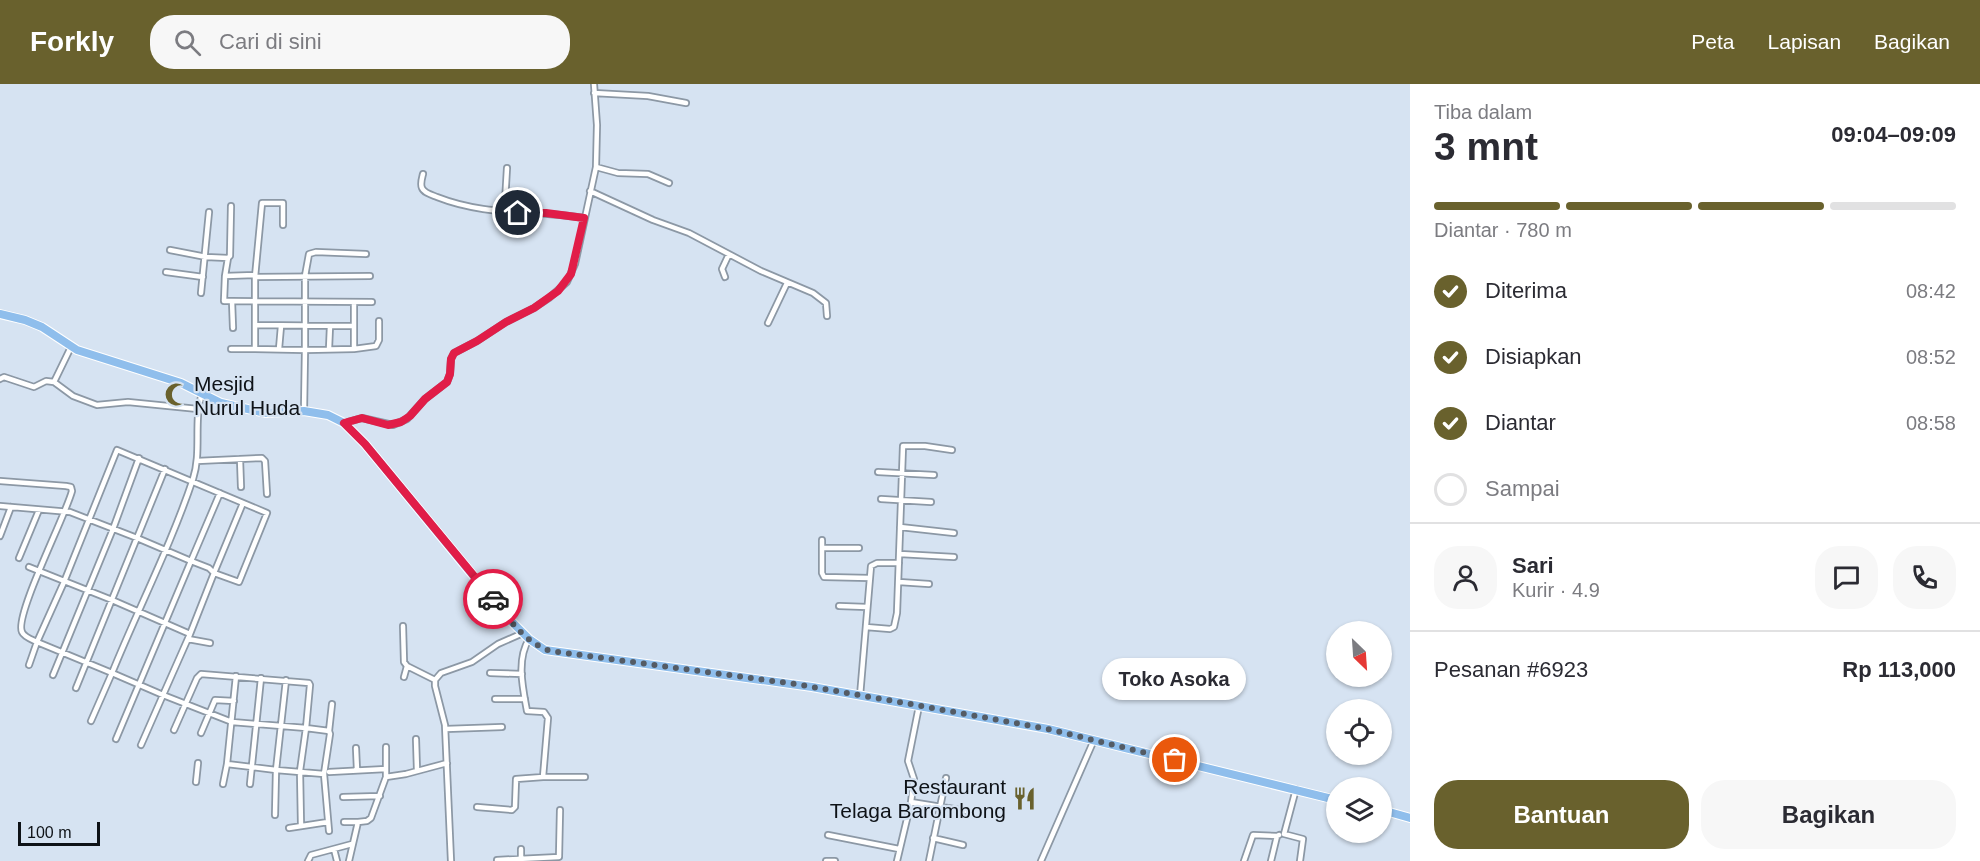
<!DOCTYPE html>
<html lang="id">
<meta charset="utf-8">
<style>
:root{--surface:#fff;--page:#f7f7f7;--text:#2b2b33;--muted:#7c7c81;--line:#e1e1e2;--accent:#69612d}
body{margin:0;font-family:Arial,sans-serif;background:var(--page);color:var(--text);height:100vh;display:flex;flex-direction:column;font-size:22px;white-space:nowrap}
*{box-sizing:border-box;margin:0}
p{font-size:20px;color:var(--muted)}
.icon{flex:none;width:33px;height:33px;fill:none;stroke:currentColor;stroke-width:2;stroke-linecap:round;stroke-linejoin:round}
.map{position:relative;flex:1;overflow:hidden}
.drawer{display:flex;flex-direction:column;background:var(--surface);width:570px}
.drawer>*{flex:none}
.needle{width:39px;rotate:155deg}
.tools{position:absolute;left:1326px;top:537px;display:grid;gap:12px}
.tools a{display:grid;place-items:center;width:66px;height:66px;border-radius:50%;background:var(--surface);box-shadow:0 2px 4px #0004;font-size:30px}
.scale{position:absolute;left:18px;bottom:15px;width:82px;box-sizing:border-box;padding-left:6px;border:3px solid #0e1217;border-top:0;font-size:16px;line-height:21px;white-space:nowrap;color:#0e1217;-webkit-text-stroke:4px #d6e3f2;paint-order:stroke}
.pin{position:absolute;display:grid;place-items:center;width:51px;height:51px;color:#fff;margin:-26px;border:3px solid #fff;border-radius:50%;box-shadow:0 2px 6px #0007}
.courier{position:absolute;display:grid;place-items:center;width:60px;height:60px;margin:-30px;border:4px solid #e11d48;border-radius:50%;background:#fff;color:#222;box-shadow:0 2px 8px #0007}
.bubble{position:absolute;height:42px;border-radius:21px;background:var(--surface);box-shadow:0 2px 4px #0004;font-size:20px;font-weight:800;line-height:42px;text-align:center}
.overview em{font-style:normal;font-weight:800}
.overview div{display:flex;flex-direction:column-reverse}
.overview{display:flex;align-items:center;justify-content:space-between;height:102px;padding:0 24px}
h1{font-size:39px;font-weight:800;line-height:45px}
.bar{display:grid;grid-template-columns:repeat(4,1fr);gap:9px 6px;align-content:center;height:72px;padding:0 24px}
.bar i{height:8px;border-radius:4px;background:var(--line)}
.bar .selected{background:var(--accent)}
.bar p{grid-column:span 4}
.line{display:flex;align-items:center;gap:15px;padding:0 24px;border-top:2px solid var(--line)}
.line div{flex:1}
.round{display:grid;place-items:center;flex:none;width:63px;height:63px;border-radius:24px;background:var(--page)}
ol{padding:0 24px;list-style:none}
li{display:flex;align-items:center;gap:18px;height:66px}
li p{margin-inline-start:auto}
li .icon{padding:6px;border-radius:50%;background:var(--accent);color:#fff;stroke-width:4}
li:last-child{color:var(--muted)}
li i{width:33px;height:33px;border:3px solid var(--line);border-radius:50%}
.button{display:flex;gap:12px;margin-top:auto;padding:12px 24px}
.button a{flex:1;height:69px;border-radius:24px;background:var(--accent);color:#fff;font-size:24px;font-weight:800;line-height:69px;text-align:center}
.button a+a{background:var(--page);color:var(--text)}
header{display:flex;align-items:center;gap:36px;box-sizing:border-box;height:84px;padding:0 30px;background:var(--accent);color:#fff}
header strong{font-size:28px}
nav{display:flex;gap:33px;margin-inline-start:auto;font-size:21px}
.search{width:420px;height:54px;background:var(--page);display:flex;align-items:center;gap:15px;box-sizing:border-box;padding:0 21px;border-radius:24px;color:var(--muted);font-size:22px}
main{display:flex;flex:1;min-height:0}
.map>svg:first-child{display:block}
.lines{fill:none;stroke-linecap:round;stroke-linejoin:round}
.street-casing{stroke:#8c98a5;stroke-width:8}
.primary-casing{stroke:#fff;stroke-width:10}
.street{stroke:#fff;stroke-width:4.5}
.primary{stroke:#8fbeec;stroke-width:8}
.done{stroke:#545b64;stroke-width:6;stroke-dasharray:0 10.8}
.route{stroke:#e11d48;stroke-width:8}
.labels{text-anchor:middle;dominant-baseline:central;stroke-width:4.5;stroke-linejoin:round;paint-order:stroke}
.poi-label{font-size:21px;fill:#0e1217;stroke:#d6e3f2;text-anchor:start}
</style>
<header>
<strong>Forkly</strong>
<div class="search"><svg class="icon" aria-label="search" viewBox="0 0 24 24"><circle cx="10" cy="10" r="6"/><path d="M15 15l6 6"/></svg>Cari di sini</div>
<nav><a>Peta</a><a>Lapisan</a><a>Bagikan</a></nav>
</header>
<main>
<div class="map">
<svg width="1410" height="777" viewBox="0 0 1410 777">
<rect width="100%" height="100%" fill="#d6e3f2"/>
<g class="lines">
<defs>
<path id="street" d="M594 9 648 12 686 19
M596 83 618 89 648 90 669 99
M423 90C422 94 420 100 422 104 424 109 432 111 437 113 488 133 532 125 584 134
M590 107 653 136 689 149 761 187 813 209 826 219 827 232
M506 128 505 118 507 84
M170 166 206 173 228 174
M366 170 316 168 309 170 305 192V266L354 265 376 262 379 256V237
M166 188 203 193
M225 192 228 174 230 172 231 122
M255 193 262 119H283V141
M725 193 722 185 729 170
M201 209 209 128
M232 217H224L225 192 255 191
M768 239 787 199
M256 241 354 242V265
M354 242V218
M233 244 232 217 372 218
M71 263 54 298 73 312 97 321 128 318 198 325
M231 265H255
M279 265 281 242
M329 265 330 242
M0 295 4 293 34 303 46 297 54 298
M304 327 305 266 255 265V193L370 192
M344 339 362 334 393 341 407 335 425 315 447 298 450 290 451 275 454 269 477 257 506 238 534 224 549 214 567 198 575 180 596 83 597 41 594 0
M240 375 241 403
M197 377 262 374 265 377 267 410
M878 388 934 391
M0 397 66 402 71 403 72 407C66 431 14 532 22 548 24 553 33 556 37 558L64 498 117 366 267 429 239 498 214 489 243 419
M881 415 931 418
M0 422 70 428 137 454 191 477 116 655
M900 443 954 449
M0 452 11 423
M822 456V489L824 493 870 494
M822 464H859
M900 470 954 473
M19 474 39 426
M29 483 112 516 190 550 163 611 112 589C138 525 171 461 193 395 202 367 193 338 202 309
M899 498 929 500
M839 522 867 523
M403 542 404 578 407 582 404 593
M866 543 890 545 894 543 897 529 903 362H925L952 366
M190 550 214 489 209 484 191 477 220 409
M188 555 210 559
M29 581 37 558 112 589 91 637
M407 582 435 596
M490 589 522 590
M53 591 113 445 139 374
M236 592 227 680 276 686 324 690
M76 604 165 385
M860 612 871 482 877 479H899
M495 615H525
M446 645 502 643
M174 646 197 594 201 590 309 599 310 601 306 644 329 647 330 650 324 690 329 747
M329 647 332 620
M201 649 215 616 234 617
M416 655 417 686
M141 661 163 611 232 638 306 644 300 687 301 741
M356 664 357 686
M386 685V663
M329 688 386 685V693
M543 693H585
M196 698 198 679
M223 700 227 680
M250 700 261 594
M1296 705 1284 750 1303 755 1300 777
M343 713 380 712
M911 718 966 727
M477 723 512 726 515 723 516 695 543 693 548 634 544 628 527 627C523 605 516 576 529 555
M275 731 276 686 286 596
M344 738H358
M289 744 328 738
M828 751 899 765
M933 754 963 761
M334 765 337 777
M497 776 559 773 560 726
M308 777 311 771 352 760
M349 777 358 738 367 737 371 734 386 693 406 690 447 679
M451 777 445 641 435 602V596L441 589 472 578 498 560 523 549
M521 777V765
M826 777H835
M897 777 911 718 914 695 908 677 919 622
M929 777 946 694
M1041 777 1094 656
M1244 777 1253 751 1277 752
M1271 777 1277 752 1279 751"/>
<path id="primary" d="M0 230 25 236 42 243 77 266 181 299 221 319 266 329 304 327 328 331 344 339 365 360 509 535 529 555 545 566 812 603 1048 645 1336 716
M1382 726 1410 734"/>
</defs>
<use href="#street" class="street-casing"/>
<use href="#primary" class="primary-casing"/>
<use href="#street" class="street"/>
<use href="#primary" class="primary"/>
</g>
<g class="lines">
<path class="done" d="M493 515C508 534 526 560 551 567L795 600 899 618 1048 645 1175 676"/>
<path class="route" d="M493 515 365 360 344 339 362 334 388 341 401 338 410 332 425 315 447 298 450 290 451 275 454 269 477 257 506 238 534 224 558 207 571 190 584 134 546 129H518"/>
</g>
<defs>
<symbol id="mosque-bare" viewBox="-9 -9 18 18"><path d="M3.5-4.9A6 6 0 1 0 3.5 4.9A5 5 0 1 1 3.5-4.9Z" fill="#69612d" stroke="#d6e3f2" stroke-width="2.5" paint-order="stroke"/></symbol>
<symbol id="restaurant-bare" viewBox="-9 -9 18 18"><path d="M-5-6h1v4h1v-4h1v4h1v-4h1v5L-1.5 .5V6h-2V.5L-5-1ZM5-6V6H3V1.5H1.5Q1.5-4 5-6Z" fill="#69612d" stroke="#d6e3f2" stroke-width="2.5" paint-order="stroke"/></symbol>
</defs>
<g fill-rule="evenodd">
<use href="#mosque-bare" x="160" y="294" width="33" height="33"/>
<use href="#restaurant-bare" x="1008" y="698" width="33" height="33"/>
</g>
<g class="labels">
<g class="poi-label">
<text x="194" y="299">Mesjid<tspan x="194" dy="24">Nurul Huda</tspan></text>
<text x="1006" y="702" text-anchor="end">Restaurant<tspan x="1006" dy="24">Telaga Barombong</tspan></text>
</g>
</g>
</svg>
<div class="tools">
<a><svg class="needle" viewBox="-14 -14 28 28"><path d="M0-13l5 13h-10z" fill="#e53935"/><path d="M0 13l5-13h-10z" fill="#7c7c81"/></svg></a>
<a><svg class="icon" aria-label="locate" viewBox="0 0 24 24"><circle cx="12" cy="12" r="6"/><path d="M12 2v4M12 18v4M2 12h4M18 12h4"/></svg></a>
<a><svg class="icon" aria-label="layers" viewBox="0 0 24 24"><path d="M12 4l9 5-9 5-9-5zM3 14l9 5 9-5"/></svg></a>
</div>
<div class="scale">100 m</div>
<div class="pin" style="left:1175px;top:676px;background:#ea580c"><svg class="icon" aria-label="bag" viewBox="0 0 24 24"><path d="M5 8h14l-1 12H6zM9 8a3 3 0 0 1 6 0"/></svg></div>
<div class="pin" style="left:518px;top:129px;background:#1f2937"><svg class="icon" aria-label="home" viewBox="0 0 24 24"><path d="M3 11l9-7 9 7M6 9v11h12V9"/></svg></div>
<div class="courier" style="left:493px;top:515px"><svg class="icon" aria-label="car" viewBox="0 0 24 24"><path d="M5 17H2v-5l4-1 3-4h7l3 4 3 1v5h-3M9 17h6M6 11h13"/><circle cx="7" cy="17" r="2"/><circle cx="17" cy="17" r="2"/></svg></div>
<div class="bubble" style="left:1102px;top:574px;width:144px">Toko Asoka</div>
</div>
<section class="drawer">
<div class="overview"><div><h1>3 mnt</h1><p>Tiba dalam</p></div><em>09:04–09:09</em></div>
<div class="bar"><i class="selected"></i><i class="selected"></i><i class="selected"></i><i></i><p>Diantar · 780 m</p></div>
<ol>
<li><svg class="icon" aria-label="check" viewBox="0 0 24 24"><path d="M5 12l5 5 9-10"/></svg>Diterima<p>08:42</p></li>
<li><svg class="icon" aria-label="check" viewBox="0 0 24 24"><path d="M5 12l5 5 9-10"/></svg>Disiapkan<p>08:52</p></li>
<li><svg class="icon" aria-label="check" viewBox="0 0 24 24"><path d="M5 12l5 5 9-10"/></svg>Diantar<p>08:58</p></li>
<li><i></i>Sampai</li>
</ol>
<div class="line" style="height:108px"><a class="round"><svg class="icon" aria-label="person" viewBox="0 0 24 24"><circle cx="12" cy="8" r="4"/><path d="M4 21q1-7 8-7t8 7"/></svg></a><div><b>Sari</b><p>Kurir · 4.9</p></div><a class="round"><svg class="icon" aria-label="chat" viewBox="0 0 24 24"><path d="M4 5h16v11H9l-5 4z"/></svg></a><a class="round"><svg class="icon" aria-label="phone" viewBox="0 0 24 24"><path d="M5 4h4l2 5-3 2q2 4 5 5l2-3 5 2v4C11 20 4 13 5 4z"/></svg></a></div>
<div class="line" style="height:78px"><div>Pesanan #6923</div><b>Rp 113,000</b></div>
<div class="button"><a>Bantuan</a><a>Bagikan</a></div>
</section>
</main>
